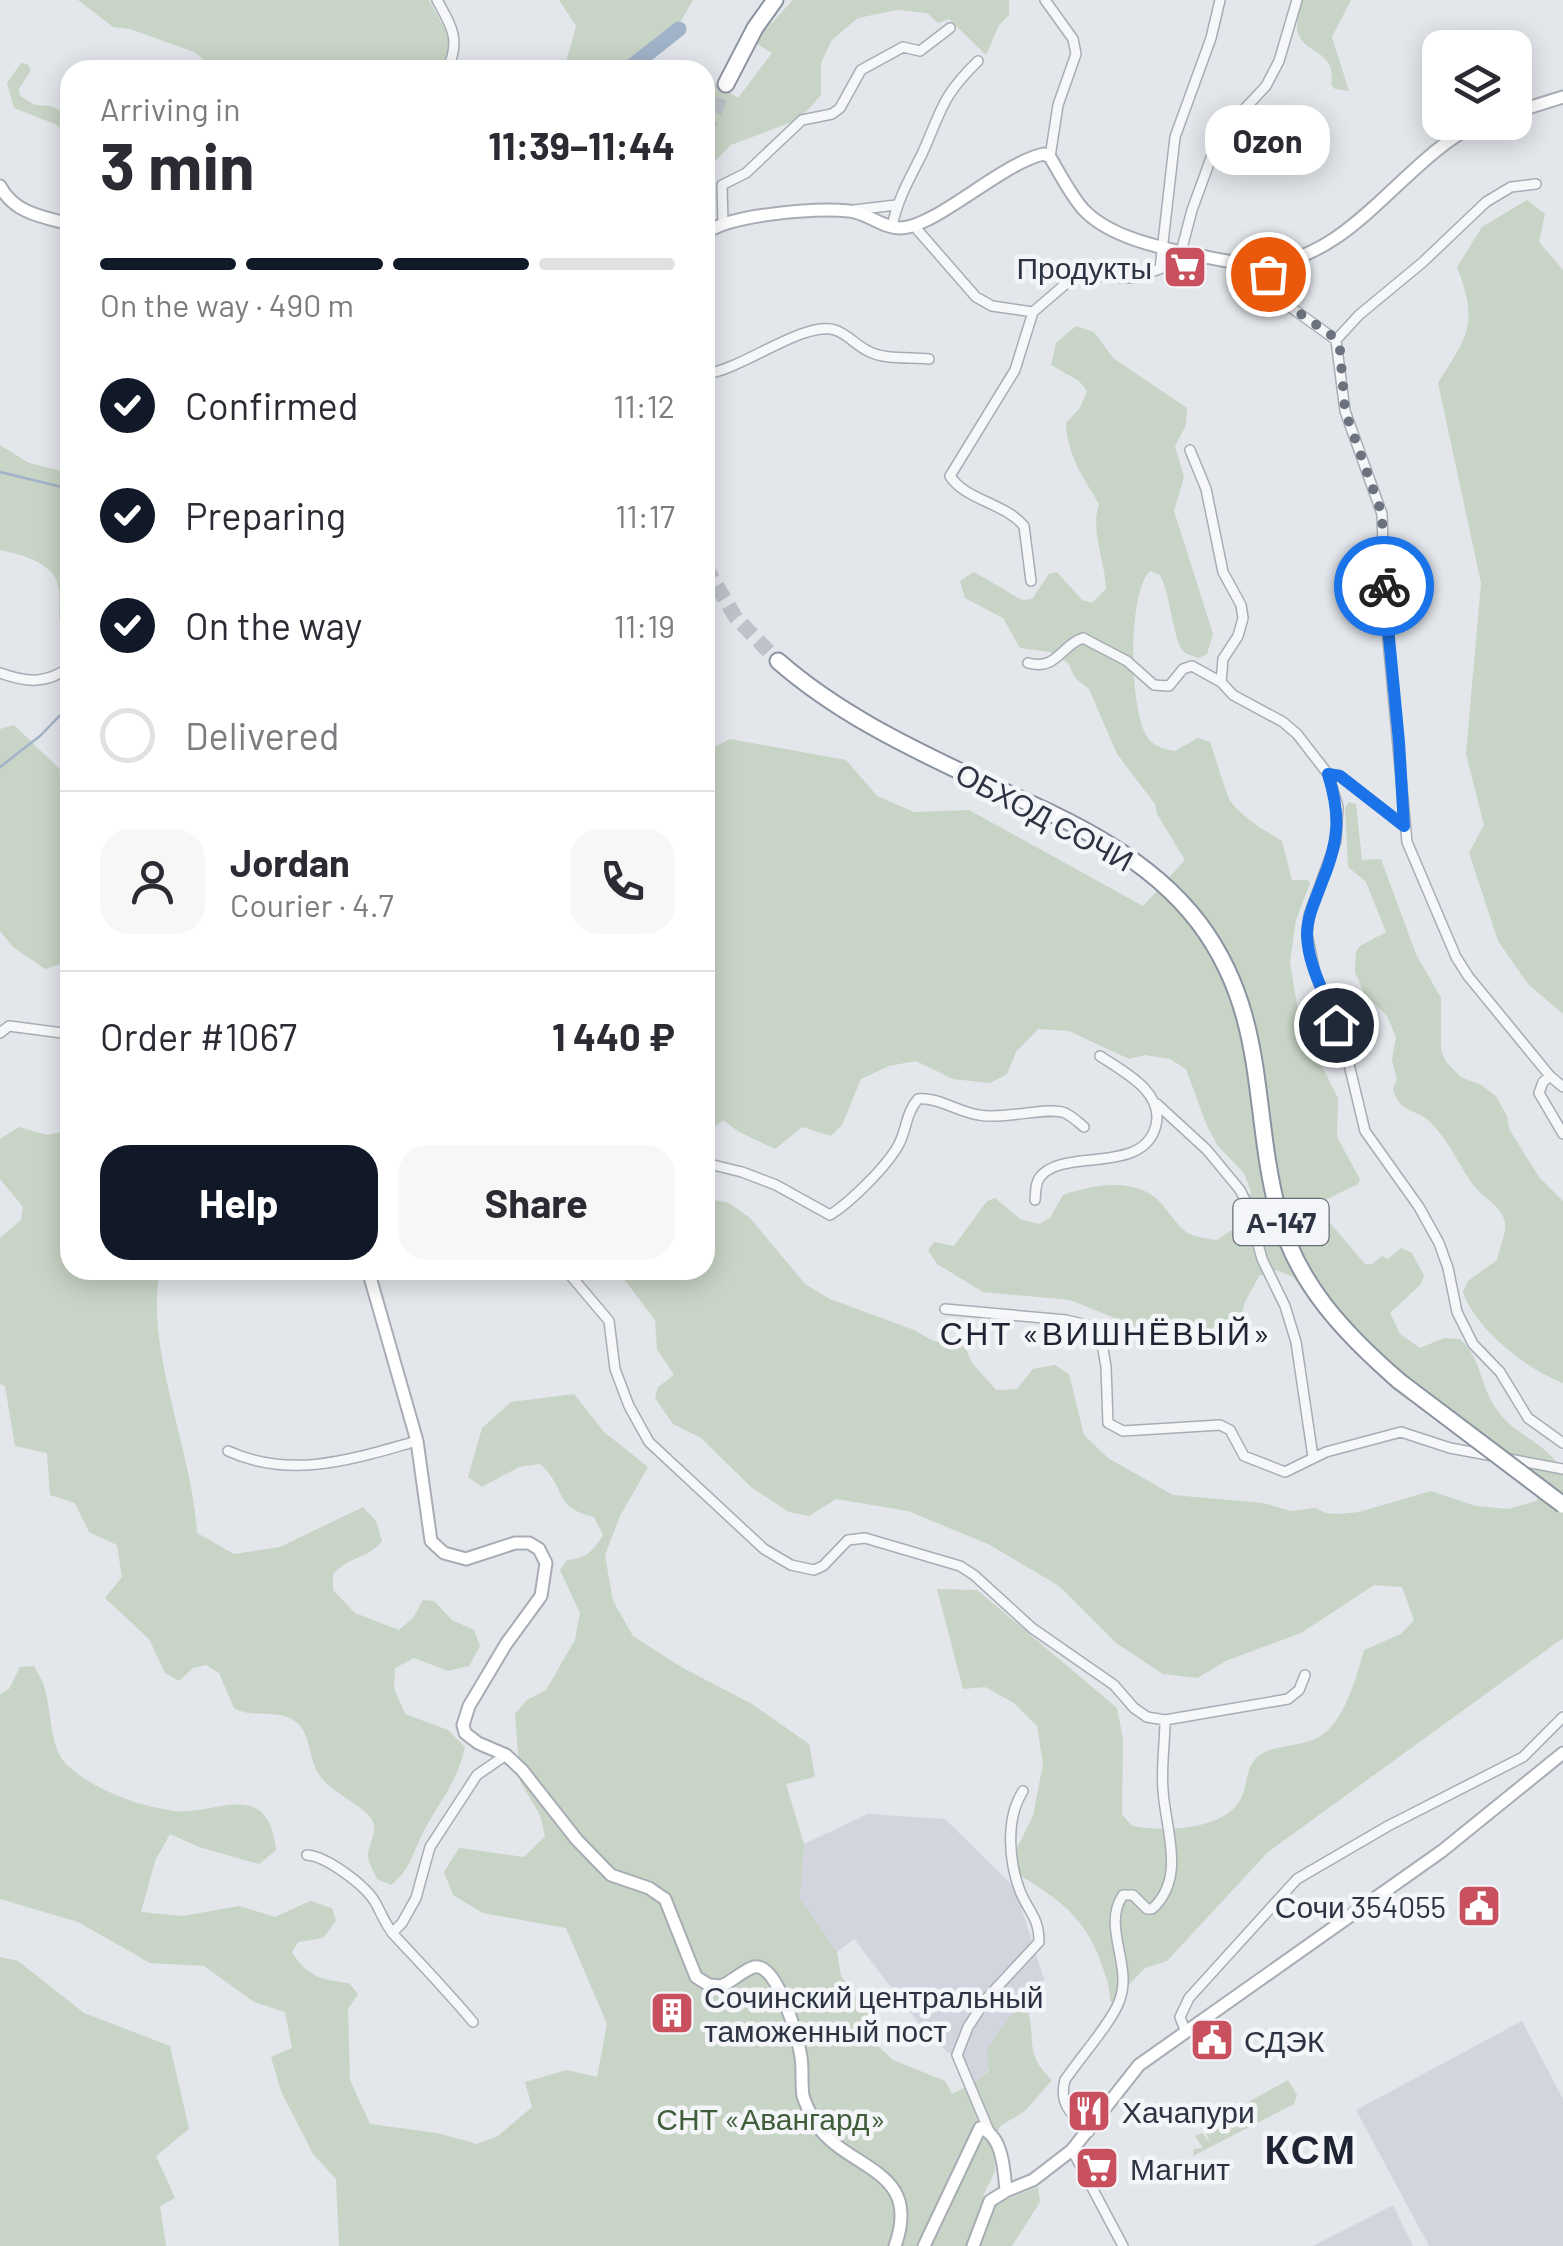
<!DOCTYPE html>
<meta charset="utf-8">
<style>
:root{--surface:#fff;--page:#f7f7f7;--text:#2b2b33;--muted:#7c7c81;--line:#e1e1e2;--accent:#111827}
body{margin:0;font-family:Barlow,sans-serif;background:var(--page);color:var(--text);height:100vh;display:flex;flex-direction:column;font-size:38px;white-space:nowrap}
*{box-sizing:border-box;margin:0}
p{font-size:32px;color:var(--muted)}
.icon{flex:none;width:55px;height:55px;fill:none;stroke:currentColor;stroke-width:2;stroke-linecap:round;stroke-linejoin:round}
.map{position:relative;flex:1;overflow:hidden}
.sheet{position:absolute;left:60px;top:60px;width:655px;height:1220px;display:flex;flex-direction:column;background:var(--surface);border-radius:30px;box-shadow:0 5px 25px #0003}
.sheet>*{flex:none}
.buttons{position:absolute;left:1422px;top:30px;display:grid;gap:20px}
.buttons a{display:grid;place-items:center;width:110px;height:110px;border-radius:20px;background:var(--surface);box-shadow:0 5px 25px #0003;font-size:50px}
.pin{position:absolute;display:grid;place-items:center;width:85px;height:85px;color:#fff;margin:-42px;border:5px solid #fff;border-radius:50%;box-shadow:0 2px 10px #0007}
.courier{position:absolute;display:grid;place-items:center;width:100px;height:100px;margin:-50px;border:8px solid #1a73e8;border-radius:50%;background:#fff;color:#222;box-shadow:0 2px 12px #0007}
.bubble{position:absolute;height:70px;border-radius:30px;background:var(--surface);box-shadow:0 5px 25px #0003;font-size:32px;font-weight:700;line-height:70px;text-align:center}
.summary em{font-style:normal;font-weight:700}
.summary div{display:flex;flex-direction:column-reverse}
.summary{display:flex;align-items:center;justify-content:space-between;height:170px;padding:0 40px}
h1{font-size:65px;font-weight:700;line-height:75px}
.bar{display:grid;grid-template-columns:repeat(4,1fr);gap:15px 10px;align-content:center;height:120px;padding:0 40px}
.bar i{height:12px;border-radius:8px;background:var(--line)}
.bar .selected{background:var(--accent)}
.bar p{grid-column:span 4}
.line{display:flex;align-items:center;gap:25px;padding:0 40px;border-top:2px solid var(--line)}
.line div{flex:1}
.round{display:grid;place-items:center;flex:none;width:105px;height:105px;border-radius:30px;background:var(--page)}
ol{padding:0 40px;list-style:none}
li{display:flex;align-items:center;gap:30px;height:110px}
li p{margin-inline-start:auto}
li .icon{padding:10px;border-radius:50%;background:var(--accent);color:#fff;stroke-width:4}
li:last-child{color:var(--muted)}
li i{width:55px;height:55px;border:5px solid var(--line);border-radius:50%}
.primary-button{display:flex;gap:20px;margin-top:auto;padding:20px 40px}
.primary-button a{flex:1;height:115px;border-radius:30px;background:var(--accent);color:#fff;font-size:40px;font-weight:700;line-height:115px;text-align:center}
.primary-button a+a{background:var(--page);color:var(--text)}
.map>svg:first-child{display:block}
.built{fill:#d2d5dd}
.green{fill:#c8d4c5}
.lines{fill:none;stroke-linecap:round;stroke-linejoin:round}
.stream{stroke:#a1b3c9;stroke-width:2.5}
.river{stroke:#a1b3c9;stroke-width:15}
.highway-tunnel{stroke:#bec2c9;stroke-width:15;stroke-dasharray:15 8;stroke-linecap:butt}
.street-casing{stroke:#a8adb5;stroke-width:12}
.secondary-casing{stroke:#a8adb5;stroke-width:15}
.highway-casing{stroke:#8b93a1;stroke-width:19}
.street{stroke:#f6f7f9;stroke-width:9}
.secondary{stroke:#fff;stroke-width:11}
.highway{stroke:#fff;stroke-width:15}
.highway-bridge-casing{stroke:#8b93a1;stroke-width:19;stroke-linecap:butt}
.highway-bridge{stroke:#fff;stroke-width:15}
.done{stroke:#6c727d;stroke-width:10;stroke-dasharray:0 18}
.route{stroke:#1a73e8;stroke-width:12}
.labels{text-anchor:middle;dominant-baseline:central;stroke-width:9;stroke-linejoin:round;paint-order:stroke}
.shield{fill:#f3f5f8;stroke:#686d79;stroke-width:2.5}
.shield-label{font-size:28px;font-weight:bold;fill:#2c3342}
.poi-label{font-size:30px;fill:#2c3342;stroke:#f3f5f8;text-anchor:start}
.street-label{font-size:30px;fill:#2c3342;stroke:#f3f5f8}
.park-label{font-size:30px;fill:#405d3a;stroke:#f3f5f8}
.neighbourhood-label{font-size:32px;letter-spacing:2.5px;fill:#1e2433;stroke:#f3f5f8}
.district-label{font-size:40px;font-weight:bold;letter-spacing:2.5px;fill:#1e2433;stroke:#f3f5f8}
</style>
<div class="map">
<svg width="1563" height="2246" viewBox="0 0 1563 2246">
<rect width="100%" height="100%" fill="#e3e6eb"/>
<path class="built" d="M868 1814 945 1819 1015 1888 1044 1979 1029 2015 1021 2011 989 2070 972 2084 964 2065 938 2044 917 2021 854 1939 837 1952 800 1899 804 1844Z
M1522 2021 1563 2099V2246H1429L1356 2110Z
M1393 2205 1413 2246H1313Z"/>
<path class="green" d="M78 0H429L449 37 456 68 506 61 513 70H217L194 52 130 29 113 27Z
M559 0H693L674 33 641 70H564L576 26Z
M793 0H1009V15L999 25 986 55 949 19 938 23 927 13 897 10 858 18 832 40 821 63V95L808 110 792 122 731 145 705 171V77L738 98 772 53 754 42Z
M1301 0H1351L1332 37 1349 91 1335 89 1331 84C1337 50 1305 55 1298 33 1295 24 1300 9 1301 0Z
M21 63 28 64 31 70 19 89 20 96 35 105 50 106 70 115V135L55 124 14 108 7 83Z
M1527 200 1545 214 1539 242 1563 270V1014L1528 984 1498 941 1469 853 1484 825 1466 754 1481 583 1438 383C1468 335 1479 324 1457 267L1482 227Z
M1076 326 1094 332 1113 358 1187 408 1186 425 1175 446 1184 477 1174 511 1213 634 1207 654 1199 658C1194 656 1188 655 1184 652 1174 644 1170 593 1160 575L1150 571C1127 593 1129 712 1148 738 1154 747 1165 749 1175 751L1198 738 1210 742C1214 752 1227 798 1231 802 1243 818 1265 831 1282 841L1292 880H1308L1310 883 1296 920 1290 962 1300 1024 1338 1098 1337 1137 1360 1179 1358 1184 1321 1202 1325 1217 1365 1264H1372L1382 1256 1388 1259 1401 1248 1412 1253 1424 1276 1421 1284 1390 1313 1400 1334 1420 1348 1444 1338 1460 1339C1483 1360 1480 1390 1500 1414 1513 1431 1534 1439 1549 1454 1555 1459 1559 1467 1563 1473V1638L1268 1852 1167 1961 1145 1968 1111 2003C1109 1995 1110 1988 1107 1980 1089 1921 1069 1906 1018 1874L1015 1852 1033 1816 1043 1764 1037 1726 1014 1703 985 1687 963 1689 937 1589 977 1590 1117 1708 1123 1739 1122 1814 1132 1826C1165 1832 1227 1831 1242 1796 1248 1782 1246 1764 1260 1755 1276 1744 1302 1747 1319 1737 1344 1723 1357 1676 1364 1650L1401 1634 1414 1620 1402 1587 1374 1585 1301 1633 1228 1660 1197 1678 1163 1674 1116 1643 1059 1586 990 1545 908 1511 836 1499 809 1516 789 1512 751 1487 701 1438 673 1424 655 1398 658 1387 674 1375 657 1349 655 1320 617 1270H705V1198L729 1203 750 1218 805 1284 830 1299 914 1330 933 1341 964 1345 972 1363 996 1390 1017 1389 1033 1369 1055 1365 1069 1374 1084 1435 1108 1458 1173 1495 1263 1503 1291 1511 1315 1508 1326 1513 1339 1514 1359 1512 1431 1491 1476 1506 1508 1509 1537 1501 1539 1493 1394 1390 1341 1339 1293 1277 1277 1270 1259 1276 1245 1302 1238 1326 1214 1327 1194 1342 1169 1340 1070 1300 983 1292 937 1264 928 1250 934 1242 954 1246 987 1201 995 1198 1020 1219 1039 1224 1050 1218 1063 1195C1094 1185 1135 1176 1161 1203 1183 1229 1180 1236 1217 1240L1235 1228 1251 1192 1244 1173 1218 1146 1207 1126 1186 1069 1170 1059 1145 1055 1129 1059 1069 1031 1038 1029 1016 1052 1007 1074 990 1083 953 1079 916 1061 889 1066 861 1079 842 1125 831 1136 802 1127 775 1149 739 1132 723 1120 705 1135V752L730 739 846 760 877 796 914 812 969 810 1143 906 1185 860 1157 814 1155 804 1117 754 1089 689 1075 678 1068 663 1050 652 1020 648 1003 618 965 598 960 581 974 572 1022 600 1032 599 1049 574 1057 572 1082 600 1092 603 1106 589C1105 560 1090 531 1099 504 1083 477 1067 455 1066 423L1080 408 1087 391 1079 381 1051 365 1056 343Z
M0 445 29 463 70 473V639C44 620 78 584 39 563 27 556 13 553 0 550Z
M14 725 70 779 68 962 45 969 13 947 0 931V729Z
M1349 802 1356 804 1362 860 1381 859 1416 954 1441 998V1051L1447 1063 1461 1077 1481 1085 1496 1096 1507 1116 1509 1129 1539 1177 1563 1201V1383C1528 1370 1475 1329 1463 1292L1468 1281 1497 1260C1499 1249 1507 1233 1505 1222 1502 1207 1484 1198 1475 1187 1460 1168 1448 1139 1431 1123 1416 1107 1401 1116 1393 1089L1397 1079 1392 1060 1396 1037 1387 1016 1364 993 1355 972 1356 952 1360 946 1386 932 1366 882 1348 867 1345 808Z
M19 1127 47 1135 70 1130V1270H160C144 1348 193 1452 197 1533L234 1554 280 1547 363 1507 376 1521 382 1541C365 1561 352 1554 333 1574V1590L355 1613 399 1630 413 1618 423 1600 434 1601 452 1620 474 1630 480 1646 469 1666 448 1671 414 1658 395 1668 394 1688 405 1714 448 1730 465 1747C457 1785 436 1805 420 1839 411 1858 408 1872 391 1885L377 1879C374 1872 369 1864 368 1857 367 1844 379 1833 372 1820 366 1807 332 1793 320 1776 306 1757 314 1727 287 1717 270 1710 251 1718 234 1708L219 1673 206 1665 193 1668 179 1681 165 1673 149 1639 105 1598 122 1577 117 1545 89 1532 75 1503 50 1495 47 1453 15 1446 5 1386 0 1384V1238L21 1220 23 1207 0 1179V1139Z
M574 1394 604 1432 648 1467 620 1516 605 1555 613 1601 633 1636 683 1668 752 1704 809 1744 815 1777 786 1784 804 1844 800 1899 837 1952 841 1976 876 2021 879 2047 893 2060 945 2081 952 2094 972 2084 989 2071 987 2050 1012 2014 1021 2011 1029 2015C1035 2045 1026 2055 1052 2080L1025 2111 1000 2126 993 2145 995 2171 983 2196 995 2204 1038 2187 1040 2202 1012 2246H339L336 2179 313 2154 281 2091 271 2057 292 2048 285 2012 254 2002 204 1966 150 1963 78 1922 0 1899V1694L9 1689 20 1667 34 1666C37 1672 42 1679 44 1686 52 1710 49 1749 68 1766 98 1792 136 1805 174 1811 215 1816 268 1776 276 1850L259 1864 199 1847 170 1834 155 1861 141 1912 183 1916 239 1906 275 1917 310 1901 332 1908 336 1921 323 1938 298 1942 292 1952C306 1976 322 1980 349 1983L358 1994 348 2009 350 2080 370 2124 437 2133 477 2144 498 2136 532 2107 525 2082 567 2070 597 2077 607 2024 566 1928 483 1913 453 1895 444 1872 459 1848 524 1857 545 1836 540 1815 520 1781 515 1714 527 1700 546 1690 575 1640 580 1613 560 1570 567 1560C586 1559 593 1551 603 1535L594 1517C552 1507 568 1489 540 1464L519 1467 482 1487 468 1477 482 1428 511 1402Z
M0 1957 18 1961 84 2013 170 2046 189 2129 156 2156 175 2198 160 2206 166 2246H0Z
M1288 2080 1297 2095 1294 2104 1193 2156 1194 2149 1203 2148 1195 2136 1202 2133 1210 2143 1203 2127Z"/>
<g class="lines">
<path class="stream" d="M0 472 70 489
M0 767 40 736 70 705"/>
<path class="river" d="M627 70 679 29"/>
<path class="highway-tunnel" d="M705 133 726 84
M705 566 736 618 778 661"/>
<defs>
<path id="street" d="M437 0C452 27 461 40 447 70
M1045 0 1073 39 1076 54 1058 105 1050 157
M854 210 896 205
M723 222 722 185 746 173 802 120 832 114 840 108 861 70 903 47 920 51 950 28
M914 226 976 297 992 306 1033 312
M892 227C897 200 910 178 922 154 942 110 941 97 978 61
M1181 252 1192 210 1219 136 1266 86 1279 61 1297 0
M1264 264 1282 301 1336 340 1345 411 1382 514 1385 608 1407 842 1456 957 1468 976 1550 1076 1563 1087
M1336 340 1359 315 1423 262 1486 202 1511 187 1536 184
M705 374C742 370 804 320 835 330 846 333 857 346 868 351 884 360 910 357 929 359
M1190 450 1206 489 1223 572 1241 605 1243 618 1238 636 1223 659 1221 682 1233 695 1283 722 1297 734 1328 774 1338 807 1336 841 1309 915 1307 934 1315 973 1346 1052 1365 1131 1419 1207 1439 1243 1448 1268 1457 1312 1473 1344 1500 1372 1528 1418 1563 1443
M1031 581 1024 526C1005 503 965 500 950 476L1015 370 1033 312 1076 275 1133 278 1160 269 1175 137 1211 38 1220 0
M1028 663C1057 671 1061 645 1083 638L1127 661 1154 685 1169 686 1183 669 1192 666 1221 682
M0 673C28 683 46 684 70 667
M1328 774 1340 776 1403 825
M0 1033 9 1026 70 1034
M1550 1076 1543 1082 1539 1093 1563 1134
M1157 1104 1207 1150 1240 1190 1248 1206 1262 1259 1285 1306 1296 1342 1313 1457
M705 1163 742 1172 776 1185 830 1215C851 1202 888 1165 899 1144 907 1128 906 1113 918 1099 939 1097 958 1112 979 1115 1003 1120 1050 1106 1065 1113 1072 1116 1079 1123 1084 1127
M1035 1200C1036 1192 1035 1183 1040 1177 1063 1147 1144 1176 1156 1125 1164 1092 1124 1072 1100 1056
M566 1270 609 1321 615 1369 629 1406 649 1442 764 1549 791 1565 814 1570 823 1566 848 1540 865 1538 960 1566 974 1575 1032 1628 1114 1685 1134 1708 1147 1717 1165 1720 1288 1699 1299 1690 1305 1675
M945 1309 1066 1320 1091 1326 1101 1337 1106 1367 1108 1423 1123 1431 1220 1425 1230 1430 1244 1456 1285 1472 1326 1452 1401 1432 1450 1448 1563 1469
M228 1451C292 1480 353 1459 417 1441
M307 1855C326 1856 365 1885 375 1902 382 1914 385 1925 395 1936 421 1964 448 1992 473 2022
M392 1933 402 1923 416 1898 430 1847 477 1775 506 1755
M1185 2030 1180 2017 1189 1998 1297 1879 1388 1826 1523 1757 1563 1717
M989 2131 957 2055 968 2027 987 1998 1039 1942C1039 1917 1029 1913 1020 1891 1009 1862 1005 1819 1023 1791
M1089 2132C1073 2116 1058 2104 1065 2080 1079 2059 1111 2023 1119 2002 1134 1966 1101 1927 1123 1895H1133L1147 1909H1152C1187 1878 1165 1828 1163 1790 1161 1767 1165 1743 1165 1720
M1072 2150 1123 2246"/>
<path id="secondary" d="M1515 112 1563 97
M0 186C14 213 42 217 70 224
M705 234C728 214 817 208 849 211 866 212 882 228 900 228 935 228 1003 162 1044 154L1050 157C1060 174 1070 194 1083 209 1106 234 1149 245 1181 252 1207 257 1238 265 1265 264 1353 259 1405 156 1481 122
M368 1270 417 1441 431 1541 444 1553 466 1559 515 1543H529L539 1549 546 1563 541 1596 506 1644 469 1706 463 1725 465 1733 478 1743 506 1755 522 1770 577 1840 611 1875 649 1888 665 1899 696 1977 709 1985 721 1986C732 1982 743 1970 754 1967 778 1962 798 2039 801 2057 803 2070 801 2083 803 2096 806 2106 811 2115 816 2124 848 2171 923 2168 895 2246
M924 2246 980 2128C1003 2135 1004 2170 1006 2191
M973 2246 990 2201 1006 2191 1033 2180 1072 2150 1139 2065 1442 1851 1563 1753"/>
<path id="highway" d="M726 84 755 28 775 0
M778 661C835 711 904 745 972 777 1053 814 1143 849 1199 923 1268 1015 1251 1108 1278 1212 1296 1283 1345 1334 1399 1381"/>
</defs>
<use href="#street" class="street-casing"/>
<use href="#secondary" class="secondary-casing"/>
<use href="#highway" class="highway-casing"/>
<use href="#street" class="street"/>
<use href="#secondary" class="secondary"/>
<use href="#highway" class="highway"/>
<defs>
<path id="highway-bridge" d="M1399 1381 1563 1505"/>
</defs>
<use href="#highway-bridge" class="highway-bridge-casing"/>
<use href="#highway-bridge" class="highway-bridge"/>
</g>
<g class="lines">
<path class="done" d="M1268 274 1282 301 1331 335 1340 350 1345 411 1382 514 1384 586"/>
<path class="route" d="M1336 1025C1326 995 1308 967 1307 935 1307 916 1316 899 1322 882 1339 841 1341 816 1328 774L1340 776 1404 826 1399 742 1384 586"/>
</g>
<defs>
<symbol id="supermarket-square" viewBox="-11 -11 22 22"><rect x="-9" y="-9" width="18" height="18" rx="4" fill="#c8505f" stroke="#f3f5f8"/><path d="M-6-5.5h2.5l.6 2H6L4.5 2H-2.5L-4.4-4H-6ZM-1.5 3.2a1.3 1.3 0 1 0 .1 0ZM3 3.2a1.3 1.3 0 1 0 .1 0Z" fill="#fff"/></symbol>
<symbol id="civic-square" viewBox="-11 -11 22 22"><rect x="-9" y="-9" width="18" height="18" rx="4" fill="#c8505f" stroke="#f3f5f8"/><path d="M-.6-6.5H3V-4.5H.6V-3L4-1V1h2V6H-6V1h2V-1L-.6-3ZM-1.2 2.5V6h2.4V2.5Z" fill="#fff"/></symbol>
<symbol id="building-square" viewBox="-11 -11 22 22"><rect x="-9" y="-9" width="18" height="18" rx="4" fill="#c8505f" stroke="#f3f5f8"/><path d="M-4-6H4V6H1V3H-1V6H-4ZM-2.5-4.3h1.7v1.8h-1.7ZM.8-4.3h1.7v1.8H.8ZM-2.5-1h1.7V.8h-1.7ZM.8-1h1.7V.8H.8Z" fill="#fff"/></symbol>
<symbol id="restaurant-square" viewBox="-11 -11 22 22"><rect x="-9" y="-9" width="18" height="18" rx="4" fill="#c8505f" stroke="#f3f5f8"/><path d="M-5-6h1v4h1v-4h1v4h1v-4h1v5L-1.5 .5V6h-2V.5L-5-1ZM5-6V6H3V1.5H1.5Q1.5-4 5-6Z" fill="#fff"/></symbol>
</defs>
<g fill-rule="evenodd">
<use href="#supermarket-square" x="1160" y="242" width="50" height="50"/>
<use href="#civic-square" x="1454" y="1881" width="50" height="50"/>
<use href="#building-square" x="647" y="1988" width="50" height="50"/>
<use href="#civic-square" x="1187" y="2015" width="50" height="50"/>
<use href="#restaurant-square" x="1064" y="2086" width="50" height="50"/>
<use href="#supermarket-square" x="1072" y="2143" width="50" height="50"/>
</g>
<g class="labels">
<rect class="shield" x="1233.5" y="1199" width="95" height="46" rx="8"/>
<g class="shield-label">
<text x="1281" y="1222">А-147</text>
</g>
<g class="poi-label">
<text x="1152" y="267" text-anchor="end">Продукты</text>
<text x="1446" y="1906" text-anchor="end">Сочи 354055</text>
<text x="704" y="1996">Сочинский центральный<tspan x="704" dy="34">таможенный пост</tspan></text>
<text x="1244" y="2040">СДЭК</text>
<text x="1122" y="2111">Хачапури</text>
<text x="1130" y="2168">Магнит</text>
</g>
<g class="street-label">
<text transform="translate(1045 816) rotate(28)">ОБХОД СОЧИ</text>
</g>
<g class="park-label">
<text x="771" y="2118">СНТ «Авангард»</text>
</g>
<g class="neighbourhood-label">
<text x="1106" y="1332">СНТ «ВИШНЁВЫЙ»</text>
</g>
<g class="district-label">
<text x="1311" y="2148">КСМ</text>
</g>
</g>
</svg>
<div class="buttons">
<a><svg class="icon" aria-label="layers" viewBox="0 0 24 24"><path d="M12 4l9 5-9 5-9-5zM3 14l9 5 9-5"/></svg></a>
</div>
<div class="pin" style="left:1268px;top:274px;background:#ea580c"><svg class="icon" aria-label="bag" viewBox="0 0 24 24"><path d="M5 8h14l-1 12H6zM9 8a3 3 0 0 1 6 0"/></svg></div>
<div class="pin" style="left:1336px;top:1025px;background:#1f2937"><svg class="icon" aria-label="home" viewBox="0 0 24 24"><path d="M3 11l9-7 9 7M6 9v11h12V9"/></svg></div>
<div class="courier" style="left:1384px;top:586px"><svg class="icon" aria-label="bike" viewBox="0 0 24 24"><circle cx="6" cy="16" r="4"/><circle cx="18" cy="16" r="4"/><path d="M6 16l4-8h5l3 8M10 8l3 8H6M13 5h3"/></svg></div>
<div class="bubble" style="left:1205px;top:105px;width:125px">Ozon</div>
<section class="sheet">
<div class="summary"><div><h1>3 min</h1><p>Arriving in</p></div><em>11:39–11:44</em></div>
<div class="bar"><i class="selected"></i><i class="selected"></i><i class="selected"></i><i></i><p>On the way · 490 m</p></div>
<ol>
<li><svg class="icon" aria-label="check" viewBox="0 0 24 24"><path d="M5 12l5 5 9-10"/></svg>Confirmed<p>11:12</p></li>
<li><svg class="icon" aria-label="check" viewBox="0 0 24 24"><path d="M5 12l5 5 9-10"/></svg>Preparing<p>11:17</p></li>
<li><svg class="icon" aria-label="check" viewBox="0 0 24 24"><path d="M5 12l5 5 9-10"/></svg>On the way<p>11:19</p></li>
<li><i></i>Delivered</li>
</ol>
<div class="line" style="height:180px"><a class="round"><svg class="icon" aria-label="person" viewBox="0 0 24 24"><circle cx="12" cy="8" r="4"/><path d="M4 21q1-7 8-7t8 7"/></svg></a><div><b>Jordan</b><p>Courier · 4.7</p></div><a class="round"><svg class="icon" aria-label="phone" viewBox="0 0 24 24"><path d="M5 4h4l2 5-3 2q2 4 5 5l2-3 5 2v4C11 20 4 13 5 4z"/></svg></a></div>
<div class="line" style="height:130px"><div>Order #1067</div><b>1 440 ₽</b></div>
<div class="primary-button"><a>Help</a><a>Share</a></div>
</section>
</div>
